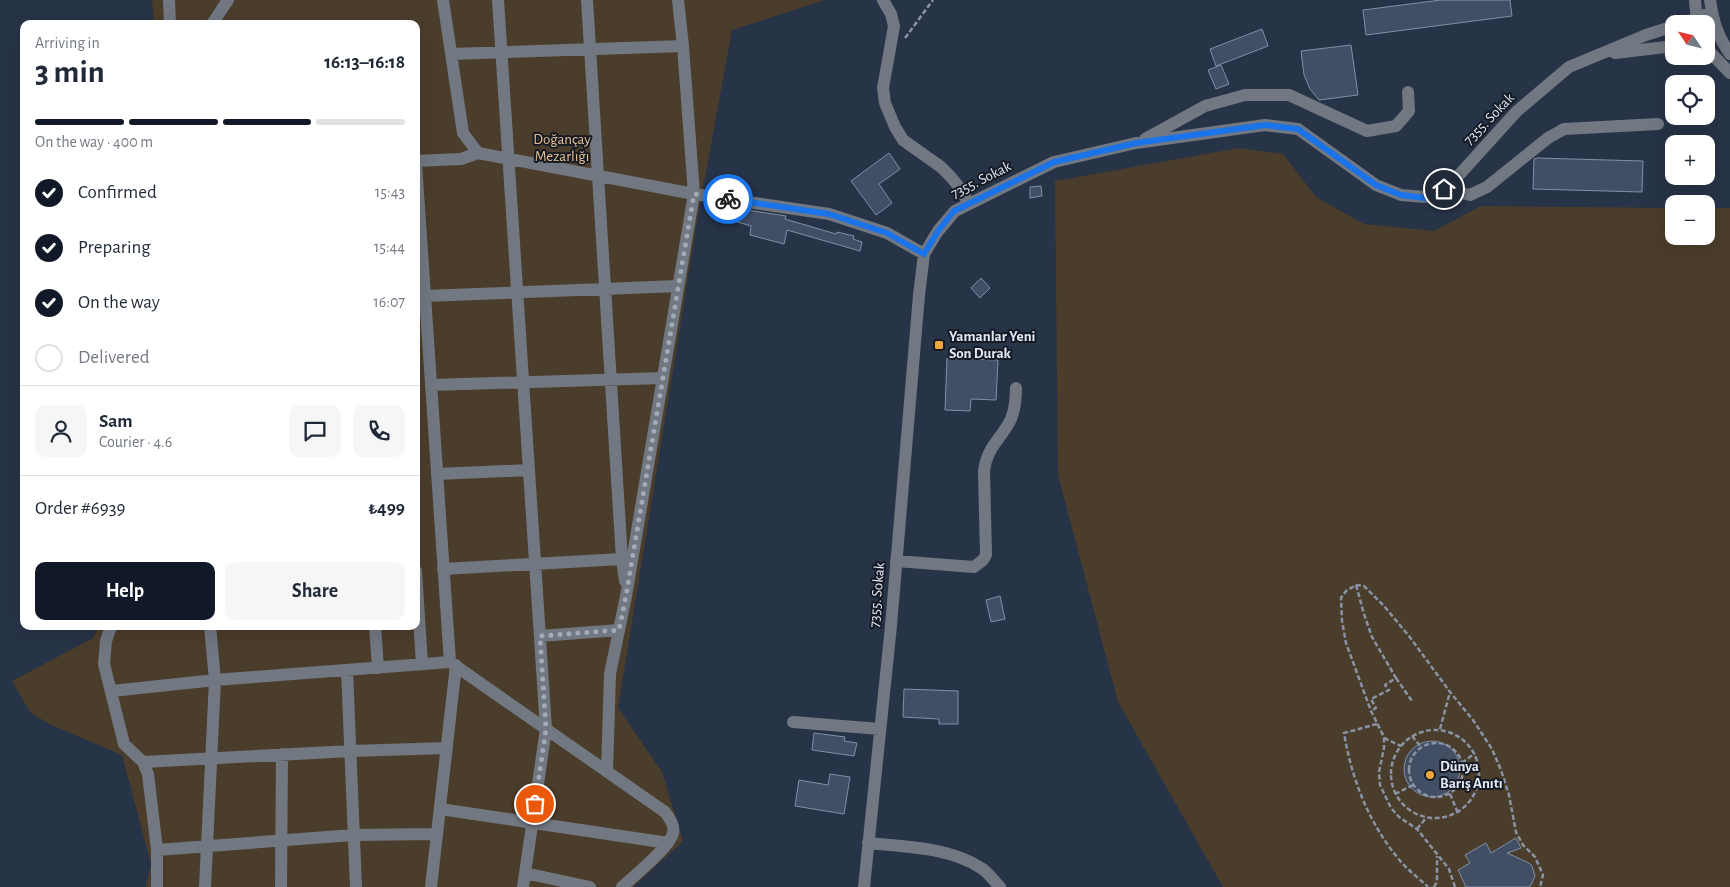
<!DOCTYPE html>
<meta charset="utf-8">
<style>
:root{--surface:#fff;--page:#f6f6f7;--text:#1f2937;--muted:#747a83;--line:#e0e1e3;--accent:#111827}
body{margin:0;font-family:"Alegreya Sans",sans-serif;background:var(--page);color:var(--text);height:100vh;display:flex;flex-direction:column;font-size:19px;white-space:nowrap}
*{box-sizing:border-box;margin:0}
p{font-size:16px;color:var(--muted)}
.icon{flex:none;width:28px;height:28px;fill:none;stroke:currentColor;stroke-width:2;stroke-linecap:round;stroke-linejoin:round}
.map{position:relative;flex:1;overflow:hidden}
.panel{position:absolute;left:20px;top:20px;width:400px;height:610px;display:flex;flex-direction:column;background:var(--surface);border-radius:10px;box-shadow:0 5px 20px #0002}
.panel>*{flex:none}
.needle{width:32px;rotate:305deg}
.controls{position:absolute;left:1665px;top:15px;display:grid;gap:10px}
.controls a{display:grid;place-items:center;width:50px;height:50px;border-radius:10px;background:var(--surface);box-shadow:0 5px 20px #0002;font-size:25px}
.pin{position:absolute;display:grid;place-items:center;width:42px;height:42px;color:#fff;margin:-21px;border:2px solid #fff;border-radius:50%;box-shadow:0 1px 5px #0007}
.courier{position:absolute;display:grid;place-items:center;width:50px;height:50px;margin:-25px;border:4px solid #1a73e8;border-radius:50%;background:#fff;color:#222;box-shadow:0 1px 6px #0007}
.head em{font-style:normal;font-weight:700}
.head div{display:flex;flex-direction:column-reverse}
.head{display:flex;align-items:center;justify-content:space-between;height:85px;padding:0 15px}
h1{font-size:32px;font-weight:700;line-height:38px}
.bar{display:grid;grid-template-columns:repeat(4,1fr);gap:8px 5px;align-content:center;height:60px;padding:0 15px}
.bar i{height:6px;border-radius:4px;background:var(--line)}
.bar .on{background:var(--accent)}
.bar p{grid-column:span 4}
.line{display:flex;align-items:center;gap:12px;padding:0 15px;border-top:1px solid var(--line)}
.line div{flex:1}
.round{display:grid;place-items:center;flex:none;width:52px;height:52px;border-radius:10px;background:var(--page)}
ol{padding:0 15px;list-style:none}
li{display:flex;align-items:center;gap:15px;height:55px}
li p{margin-inline-start:auto}
li .icon{padding:5px;border-radius:50%;background:var(--accent);color:#fff;stroke-width:4}
li:last-child{color:var(--muted)}
li i{width:28px;height:28px;border:2px solid var(--line);border-radius:50%}
.button{display:flex;gap:10px;margin-top:auto;padding:10px 15px}
.button a{flex:1;height:58px;border-radius:10px;background:var(--accent);color:#fff;font-size:20px;font-weight:700;line-height:58px;text-align:center}
.button a+a{background:var(--page);color:var(--text)}
.map>svg:first-child{display:block}
.green{fill:#4b3d2b}
.building{fill:#424e64;stroke:#818fa7}
.lines{fill:none;stroke-linecap:round;stroke-linejoin:round}
.path{stroke:#8993a3;stroke-width:2.5;stroke-dasharray:5 2.5;stroke-linecap:butt}
.minor{stroke:#727882;stroke-width:12}
.done{stroke:#a1aab9;stroke-width:5;stroke-dasharray:0 9}
.route{stroke:#1a73e8;stroke-width:6}
.poi-dot{fill:#efa73d;stroke:#151a24;stroke-width:2}
.labels{text-anchor:middle;dominant-baseline:central;stroke-width:4;stroke-linejoin:round;paint-order:stroke}
.street-label{font-size:15px;fill:#e2eaf7;stroke:#151a24}
.park-label{font-size:15px;fill:#e9c191;stroke:#151a24}
.poi-label{font-size:15px;font-weight:bold;fill:#e2eaf7;stroke:#151a24;text-anchor:start}
</style>
<div class="map">
<svg width="1730" height="887" viewBox="0 0 1730 887">
<rect width="100%" height="100%" fill="#273347"/>
<path class="green" d="M152 0H825L732 30 699 210 618 708 662 772 683 841 633 887H146L151 864 122 755 49 724 30 712 12 681 93 638 98 626H416V24H154Z
M1239 148 1283 154 1316 197 1364 224 1434 231 1481 206 1674 208V236H1706V208H1730V887H1223L1118 702 1058 475 1055 181Z"/>
<path class="building" d="M1441 0H1510L1512 16 1366 35 1363 10Z
M1262 29 1268 46 1216 66 1210 49Z
M1351 45 1358 95 1319 100 1310 89 1304 75 1301 51Z
M1221 65 1229 84 1216 89 1208 70Z
M889 153 900 169 879 184 892 203 876 215 851 181Z
M1537 158 1643 161 1642 192 1533 189 1534 159Z
M1041 186 1042 196 1030 198V187Z
M734 208 786 216 785 219 836 234 837 232 854 236 853 239 862 242 860 251 787 230 784 244 750 235 751 226 734 221Z
M981 278 990 288 980 298 971 288Z
M947 358 998 360 996 400 971 399 970 411 945 410Z
M1000 596 1005 619 991 622 986 600Z
M904 689 958 691V724H939V719L903 717Z
M814 733 845 737 844 741 857 743 854 756 812 750Z
M1404 769a28 28 0 1 1 56 0a28 28 0 1 1-56 0Z
M830 774 850 777 844 814 795 806 799 780 828 785Z
M1516 838 1521 848 1507 853 1529 863 1532 866 1535 876 1531 885 1529 887H1466L1458 870 1470 863 1465 855 1486 843 1491 853Z"/>
<g class="lines">
<path class="path" d="M905 38 933 0
M1356 585 1364 614 1372 637 1396 678 1385 685 1389 690 1371 699 1376 708 1371 711
M1396 678 1412 701
M1377 724 1344 733C1352 781 1370 826 1402 863 1410 872 1420 879 1428 887
M1440 729 1450 692
M1391 774a44 44 0 1 1 88 0a44 44 0 1 1-88 0Z
M1412 736 1421 747
M1384 738 1401 746
M1409 770a27 27 0 1 1 54 0a27 27 0 1 1-54 0Z
M1462 763 1475 753
M1395 794 1413 785
M1450 794 1458 813
M1417 829 1426 818
M1434 887 1437 882V856
M1455 887 1449 869 1417 829 1399 817 1391 808 1380 785 1379 772 1384 748V737L1371 711 1346 643 1342 621 1341 598 1346 591 1356 585 1364 586 1384 606 1409 636 1450 692 1473 720 1492 749 1501 770 1509 795 1516 832 1523 845 1535 857 1543 875 1540 887"/>
<path class="minor" d="M169 0 170 24
M443 0 463 133 478 153
M498 0 546 729 523 887
M587 0 622 559 625 581
M883 0 891 14 894 26 883 88 885 103 895 127 903 140 941 167 950 176 960 188 969 204
M1695 0 1697 24
M1710 0C1713 21 1718 37 1730 54
M212 24 228 0
M1681 24 1712 12
M1706 48 1730 73
M1615 53 1674 46
M451 54 683 46
M1145 139 1205 106 1245 95H1289L1367 131 1396 126 1409 111 1408 92
M416 161 461 159 478 153 694 194 829 214 887 233 924 254
M416 164 450 662 665 812C669 817 675 825 673 833 670 847 634 876 622 887
M1444 189 1470 195 1487 187 1548 138 1564 129 1658 124
M425 296 678 286
M431 385 663 378
M437 474 529 470
M896 561 974 567 983 560 986 555 984 471C987 446 1001 440 1011 419 1015 409 1016 399 1016 388
M443 569 622 559
M416 571 422 664
M111 626 106 641 104 664 124 744 143 762 148 774 157 850V887
M375 626 378 668
M540 636 619 630
M347 670 356 887
M112 691 215 680 450 662
M793 722 880 729
M143 762 351 751 447 748
M607 772 610 674 626 596 694 194 683 46 678 0
M440 809 668 843
M868 843C905 847 949 847 981 868 988 872 994 881 1000 887
M157 850 353 835 437 834
M525 873 590 887
M205 887 215 680 210 626
M281 887 282 754
M431 887 456 665
M864 887 891 626 919 295 924 254 938 231 955 211 1054 162 1136 143 1265 125 1298 129 1376 185 1401 195 1425 197 1444 189 1459 175 1517 111 1569 67 1646 35 1674 26"/>
</g>
<g class="lines">
<path class="done" d="M535 804 546 729 540 636 619 630 626 596 694 194 728 199"/>
<path class="route" d="M728 199 829 214 887 233 924 254 938 231 954 211 1054 162 1136 143 1265 125 1298 129 1376 185 1401 195 1425 198 1444 189"/>
</g>
<g class="poi-dot">
<rect x="934" y="340" width="10" height="10" rx="2.5"/>
<circle cx="1430" cy="775" r="5"/>
</g>
<g class="labels">
<g class="street-label">
<text transform="translate(1489 119) rotate(-46)">7355. Sokak</text>
<text transform="translate(981 180) rotate(-27)">7355. Sokak</text>
<text transform="translate(877 595) rotate(-85)">7355. Sokak</text>
</g>
<g class="park-label">
<text x="562" y="139">Doğançay<tspan x="562" dy="17">Mezarlığı</tspan></text>
</g>
<g class="poi-label">
<text x="949" y="336">Yamanlar Yeni<tspan x="949" dy="17">Son Durak</tspan></text>
<text x="1440" y="766">Dünya<tspan x="1440" dy="17">Barış Anıtı</tspan></text>
</g>
</g>
</svg>
<div class="controls">
<a><svg class="needle" viewBox="-14 -14 28 28"><path d="M0-13l5 13h-10z" fill="#e53935"/><path d="M0 13l5-13h-10z" fill="#747a83"/></svg></a>
<a><svg class="icon" aria-label="locate" viewBox="0 0 24 24"><circle cx="12" cy="12" r="6"/><path d="M12 2v4M12 18v4M2 12h4M18 12h4"/></svg></a>
<a>+</a>
<a>−</a>
</div>
<div class="pin" style="left:535px;top:804px;background:#ea580c"><svg class="icon" aria-label="bag" viewBox="0 0 24 24"><path d="M5 8h14l-1 12H6zM9 8a3 3 0 0 1 6 0"/></svg></div>
<div class="pin" style="left:1444px;top:189px;background:#1f2937"><svg class="icon" aria-label="home" viewBox="0 0 24 24"><path d="M3 11l9-7 9 7M6 9v11h12V9"/></svg></div>
<div class="courier" style="left:728px;top:199px"><svg class="icon" aria-label="bike" viewBox="0 0 24 24"><circle cx="6" cy="16" r="4"/><circle cx="18" cy="16" r="4"/><path d="M6 16l4-8h5l3 8M10 8l3 8H6M13 5h3"/></svg></div>
<section class="panel">
<div class="head"><div><h1>3 min</h1><p>Arriving in</p></div><em>16:13–16:18</em></div>
<div class="bar"><i class="on"></i><i class="on"></i><i class="on"></i><i></i><p>On the way · 400 m</p></div>
<ol>
<li><svg class="icon" aria-label="check" viewBox="0 0 24 24"><path d="M5 12l5 5 9-10"/></svg>Confirmed<p>15:43</p></li>
<li><svg class="icon" aria-label="check" viewBox="0 0 24 24"><path d="M5 12l5 5 9-10"/></svg>Preparing<p>15:44</p></li>
<li><svg class="icon" aria-label="check" viewBox="0 0 24 24"><path d="M5 12l5 5 9-10"/></svg>On the way<p>16:07</p></li>
<li><i></i>Delivered</li>
</ol>
<div class="line" style="height:90px"><a class="round"><svg class="icon" aria-label="person" viewBox="0 0 24 24"><circle cx="12" cy="8" r="4"/><path d="M4 21q1-7 8-7t8 7"/></svg></a><div><b>Sam</b><p>Courier · 4.6</p></div><a class="round"><svg class="icon" aria-label="chat" viewBox="0 0 24 24"><path d="M4 5h16v11H9l-5 4z"/></svg></a><a class="round"><svg class="icon" aria-label="phone" viewBox="0 0 24 24"><path d="M5 4h4l2 5-3 2q2 4 5 5l2-3 5 2v4C11 20 4 13 5 4z"/></svg></a></div>
<div class="line" style="height:65px"><div>Order #6939</div><b>₺499</b></div>
<div class="button"><a>Help</a><a>Share</a></div>
</section>
</div>
